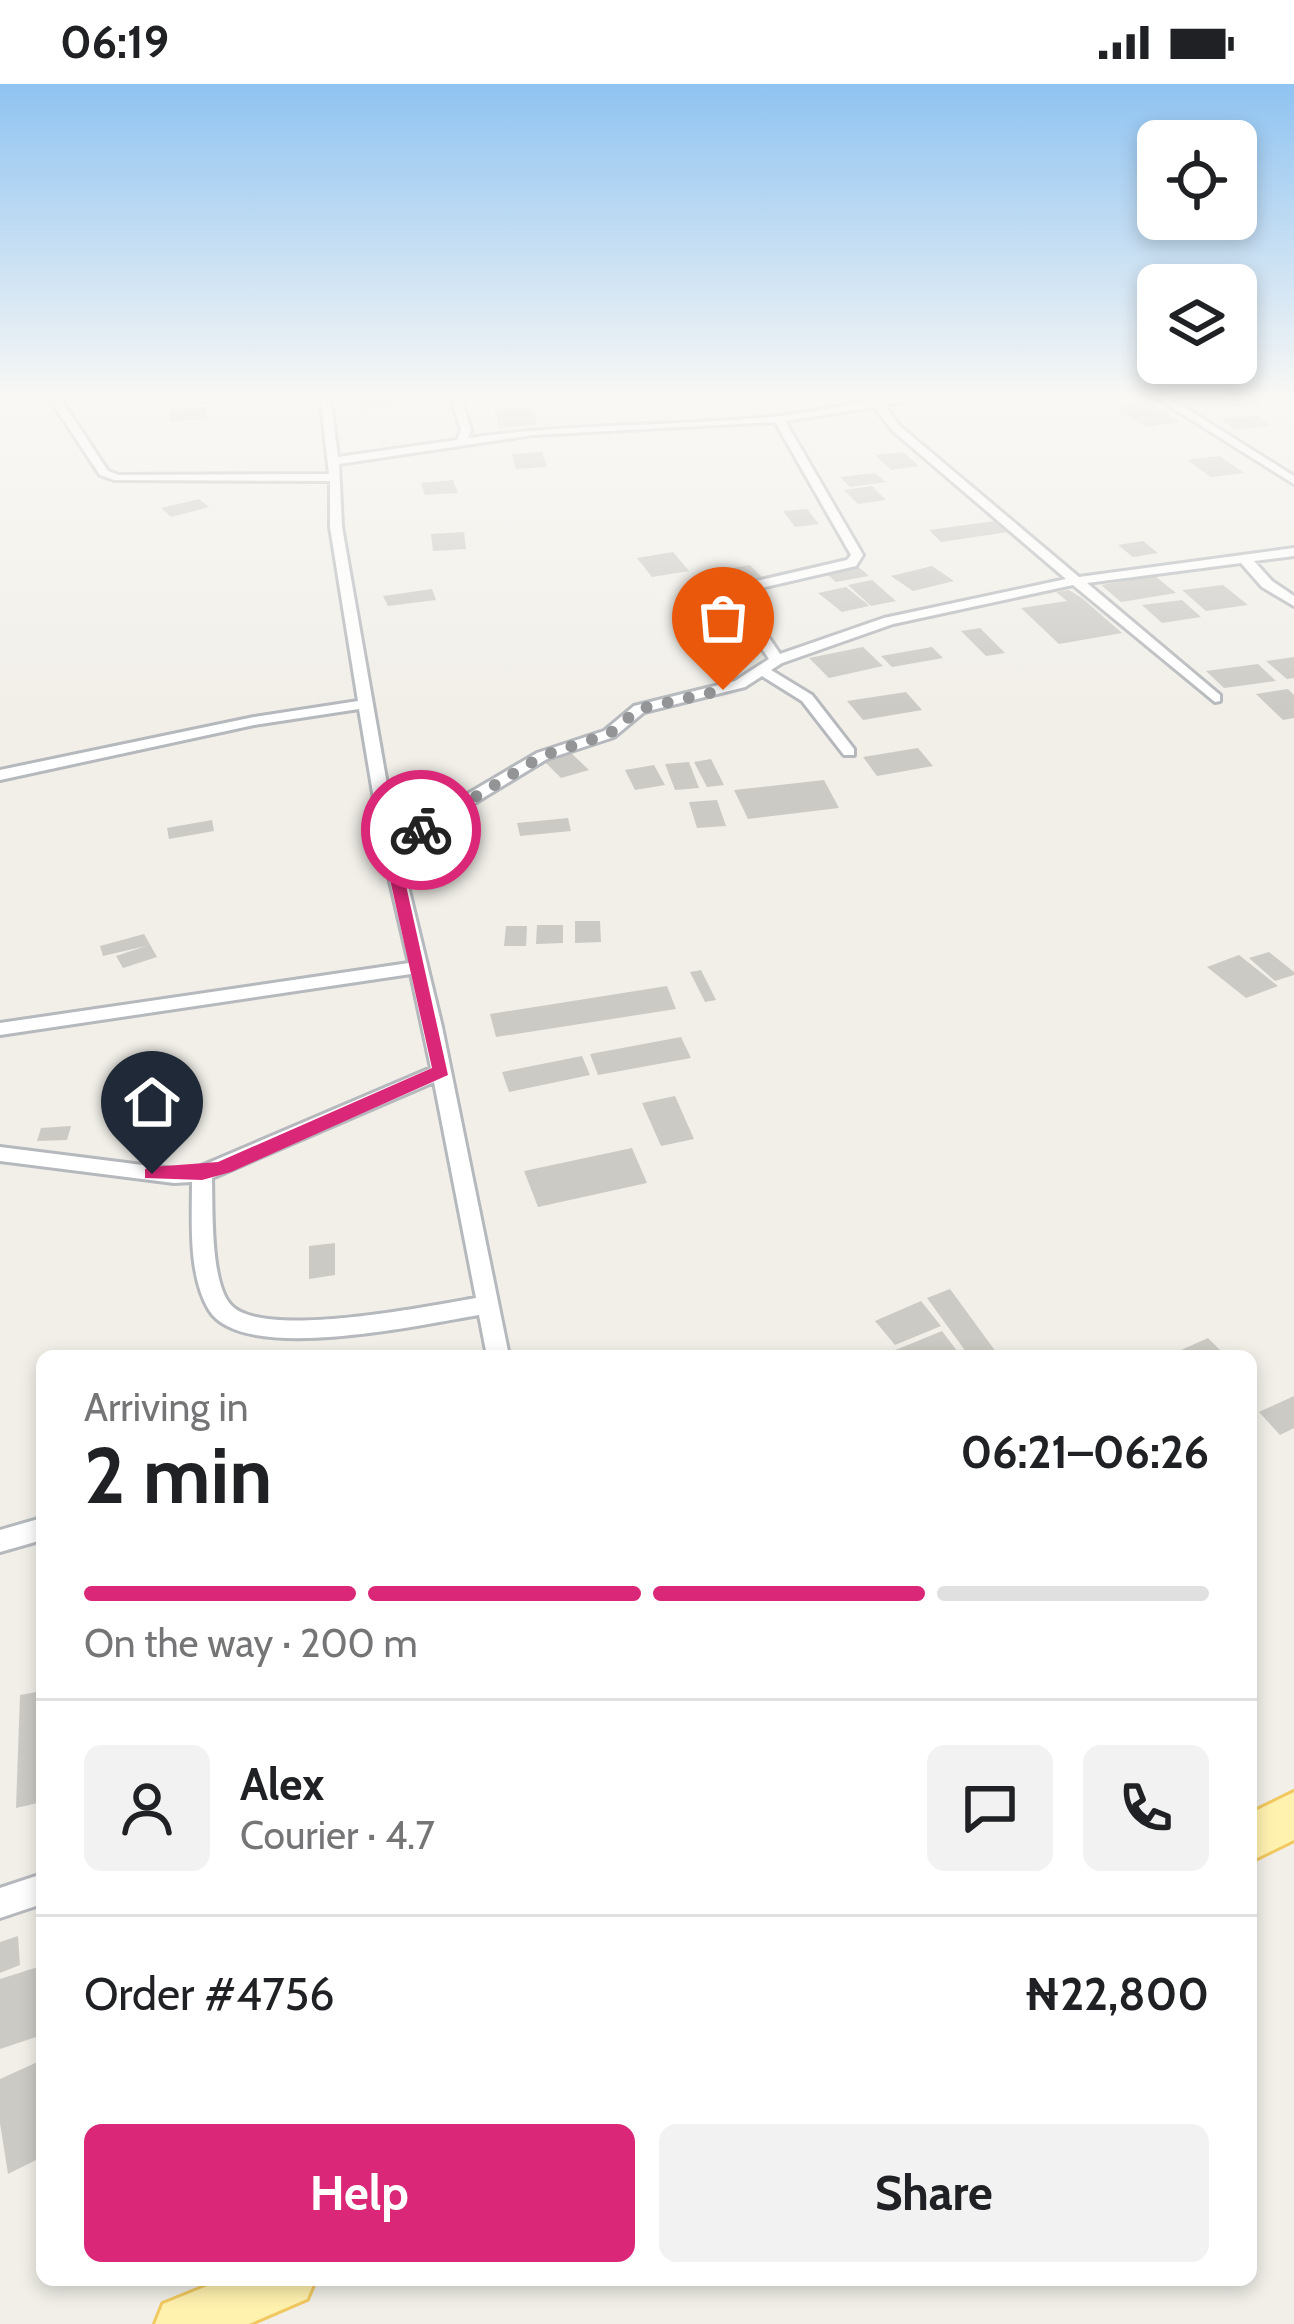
<!DOCTYPE html>
<meta charset="utf-8">
<style>
:root{--surface:#fff;--page:#f2f2f2;--text:#202124;--muted:#757577;--line:#e0e0e0;--accent:#db2777}
body{margin:0;font-family:Cabin,sans-serif;background:var(--page);color:var(--text);height:100vh;display:flex;flex-direction:column;font-size:45px;white-space:nowrap}
*{box-sizing:border-box;margin:0}
p{font-size:39px;color:var(--muted)}
.icon{flex:none;width:66px;height:66px;fill:none;stroke:currentColor;stroke-width:2;stroke-linecap:round;stroke-linejoin:round}
.map{position:relative;flex:1;overflow:hidden}
.side{position:absolute;left:36px;top:1266px;width:1221px;height:936px;display:flex;flex-direction:column;background:var(--surface);border-radius:18px;box-shadow:0 6px 18px #0003}
.side>*{flex:none}
.buttons{position:absolute;left:1137px;top:36px;display:grid;gap:24px}
.buttons a{display:grid;place-items:center;width:120px;height:120px;border-radius:18px;background:var(--surface);box-shadow:0 6px 18px #0003;font-size:60px}
.pin{position:absolute;display:grid;place-items:center;width:102px;height:102px;color:#fff;margin:-123px -51px;border-radius:50% 50% 50% 0;rotate:-45deg;box-shadow:0 0 12px #0007}
.pin .icon{rotate:45deg}
.courier{position:absolute;display:grid;place-items:center;width:120px;height:120px;margin:-60px;border:9px solid #db2777;border-radius:50%;background:#fff;color:#222;box-shadow:0 3px 15px #0007}
.head em{font-style:normal;font-weight:800}
.head div{display:flex;flex-direction:column-reverse}
.head{display:flex;align-items:center;justify-content:space-between;height:204px;padding:0 48px}
h1{font-size:78px;font-weight:800;line-height:90px}
.bar{display:grid;grid-template-columns:repeat(4,1fr);gap:18px 12px;align-content:center;height:144px;padding:0 48px}
.bar i{height:15px;border-radius:9px;background:var(--line)}
.bar .active{background:var(--accent)}
.bar p{grid-column:span 4}
.line{display:flex;align-items:center;gap:30px;padding:0 48px;border-top:3px solid var(--line)}
.line div{flex:1}
.round{display:grid;place-items:center;flex:none;width:126px;height:126px;border-radius:18px;background:var(--page)}
.primary-button{display:flex;gap:24px;margin-top:auto;padding:24px 48px}
.primary-button a{flex:1;height:138px;border-radius:18px;background:var(--accent);color:#fff;font-size:48px;font-weight:800;line-height:138px;text-align:center}
.primary-button a+a{background:var(--page);color:var(--text)}
.status{display:flex;justify-content:space-between;align-items:center;height:84px;padding:0 60px;background:var(--surface);direction:ltr}
.status svg{height:33px;fill:currentColor}
.map>svg:first-child{display:block}
.building{fill:#cccac5}
.lines{fill:none;stroke-linecap:round;stroke-linejoin:round}
.street-casing{stroke:#b5b8bc;stroke-width:6}
.primary-casing{stroke:#f2c960;stroke-width:6}
.street{fill:#fff;fill-rule:evenodd}
.primary{fill:#fff2af;fill-rule:evenodd}
.route{fill:#db2777}
.done{stroke:#929495;stroke-width:12;stroke-dasharray:0 21.6}
</style>
<div class="status"><b>06:19</b><svg viewBox="0 0 49 12"><path d="M0 12V9h3v3zM5 12V6h3v6zM10 12V3h3v9zM15 12V0h3v12zM26 1h20v11H26zM47 4h2v5h-2z"/></svg></div>
<div class="map">
<svg width="1294" height="2240" viewBox="0 0 1294 2240">
<rect width="100%" height="100%" fill="#f1efe8"/>
<path class="building" d="M392 311 397 323 362 326 358 313Z
M1147 318 1180 338 1146 343 1114 323Z
M206 322 207 335 170 338V325Z
M532 323 537 341 499 344 495 325Z
M1257 332 1271 342 1235 346 1221 335Z
M542 368 547 383 516 385 512 370Z
M903 368 919 382 891 386 875 371Z
M1220 372 1244 389 1211 393 1187 376Z
M875 389 886 398 850 403 840 393Z
M453 396 458 409 425 411 421 399Z
M872 402 886 416 858 420 844 406Z
M199 415 209 423 171 433 161 424Z
M807 425 819 440 795 443 783 427Z
M1002 436 1015 447 941 458 929 446Z
M464 448 466 465 433 467 431 450Z
M1143 457 1158 469 1133 473 1118 461Z
M673 468 689 487 652 493 637 474Z
M855 480 869 492 836 498 822 486Z
M750 481 763 494 721 501 709 488Z
M932 482 954 497 913 507 891 492Z
M1155 492 1176 509 1121 518 1101 501Z
M872 496 896 517 871 522 848 501Z
M1223 501 1248 521 1206 527 1182 506Z
M846 503 866 519 869 522 842 528 818 509Z
M432 505 436 516 388 522 383 512Z
M1069 506 1082 514 1122 549 1059 560 1021 524 1067 517 1056 508Z
M1182 516 1201 533 1162 539 1142 521Z
M980 544 1005 569 986 572 961 547Z
M863 563 883 582 829 594 809 574Z
M932 563 943 574 892 583 881 572Z
M1294 573V594L1287 595 1266 577Z
M1258 580 1276 597 1224 604 1206 587Z
M1288 605 1294 611V634L1283 636 1256 610Z
M906 608 922 626 863 636 847 617Z
M918 664 933 682 877 692 863 673Z
M571 669 589 686 561 694 544 677Z
M711 675 724 701 707 703 694 678Z
M689 678 699 704 675 706 665 680Z
M654 681 665 701 635 706 625 686Z
M824 696 839 724 748 735 734 706Z
M717 716 726 742 697 744 689 718Z
M568 734 571 747 520 752 517 739Z
M212 736 214 747 169 755 167 744Z
M575 837H600L601 858 575 859Z
M537 841H563V859L536 860Z
M506 842H527L526 862H504Z
M144 850 157 873 123 884 116 872 146 862 103 872 100 862Z
M1269 868 1294 888V891L1275 897 1249 874Z
M1239 871 1278 902 1246 914 1207 883Z
M701 886 716 916 705 918 690 888Z
M667 902 676 925 496 953 490 930Z
M681 953 691 974 598 991 590 970Z
M582 972 590 991 509 1008 502 988Z
M675 1012 694 1055 661 1062 642 1019Z
M71 1042 67 1056 37 1057 41 1044Z
M632 1064 647 1099 538 1123 524 1087Z
M335 1159V1191L309 1195V1162Z
M950 1205 999 1272H969L927 1214Z
M921 1217 941 1242 895 1261 875 1237Z
M942 1247 961 1272H896L893 1267Z
M1208 1254 1226 1272H1187L1181 1266Z
M1294 1312V1344L1280 1351 1259 1328Z
M42 1607V1718L16 1724 20 1611Z
M18 1852 20 1881 0 1889V1858Z
M38 1883 42 1951 0 1965V1895Z
M42 1976V2073L8 2090 0 2039V1995Z"/>
<g class="lines">
<defs>
<path id="street" d="M47 311H58L108 387 119 391 329 390 320 311H330L338 373 457 356 461 346 450 311H460L471 346 468 354C572 339 676 343 780 332 831 326 882 311 934 311L884 321 901 343 1079 493 1294 464V472L1254 477 1272 497 1294 512V522L1262 503 1241 479 1087 499 1220 611V617L1215 618 1073 501 893 540 782 579 771 586 812 611 854 665V671H844L802 617 762 592 745 603 644 628 614 653 547 675 399 765 442 943 509 1272H487L479 1231C424 1240 242 1281 209 1226 188 1191 192 1138 192 1098L174 1099 0 1077V1063L174 1085 199 1083 431 984 411 890 0 951V939L409 879 382 763 359 625 254 641 0 696V686L254 633 358 617 330 443V397L114 396 100 391ZM874 323 893 347 1066 495 884 534 780 570 739 509 856 482 863 471 785 337ZM775 338 851 471 847 476 726 504 724 507 769 575 735 597 634 622 604 647 537 669 396 752 342 443 339 380 533 351ZM434 998 476 1214C429 1222 263 1256 231 1221 210 1199 213 1124 212 1094Z
M1152 311H1165L1294 392V400Z
M42 1434V1456L0 1468V1446Z
M42 1790V1820L0 1834V1804Z"/>
<path id="primary" d="M1294 1708V1756L1251 1777V1729Z
M222 2196H315L307 2215 249 2240H155L163 2220Z"/>
</defs>
<use href="#street" class="street-casing"/>
<use href="#primary" class="primary-casing"/>
<use href="#street" class="street"/>
<use href="#primary" class="primary"/>
</g>
<linearGradient id="sky" x2="0" y2="1"><stop stop-color="#8fc3f1"/><stop offset="0.5" stop-color="#f9f8f5"/><stop offset="1" stop-color="#f9f8f5" stop-opacity="0"/></linearGradient>
<rect width="1294" height="625" fill="url(#sky)"/>
<path class="route" d="M421 741 428 746 426 749 398 765 448 991 231 1088 202 1096 145 1094V1085L152 1083 218 1078 432 984 383 764Z"/>
<g class="lines">
<path class="done" d="M421 746 542 672 609 650 639 625 723 606"/>
</g>
</svg>
<div class="buttons">
<a><svg class="icon" aria-label="locate" viewBox="0 0 24 24"><circle cx="12" cy="12" r="6"/><path d="M12 2v4M12 18v4M2 12h4M18 12h4"/></svg></a>
<a><svg class="icon" aria-label="layers" viewBox="0 0 24 24"><path d="M12 4l9 5-9 5-9-5zM3 14l9 5 9-5"/></svg></a>
</div>
<div class="pin" style="left:723px;top:606px;background:#ea580c"><svg class="icon" aria-label="bag" viewBox="0 0 24 24"><path d="M5 8h14l-1 12H6zM9 8a3 3 0 0 1 6 0"/></svg></div>
<div class="pin" style="left:152px;top:1090px;background:#1f2937"><svg class="icon" aria-label="home" viewBox="0 0 24 24"><path d="M3 11l9-7 9 7M6 9v11h12V9"/></svg></div>
<div class="courier" style="left:421px;top:746px"><svg class="icon" aria-label="bike" viewBox="0 0 24 24"><circle cx="6" cy="16" r="4"/><circle cx="18" cy="16" r="4"/><path d="M6 16l4-8h5l3 8M10 8l3 8H6M13 5h3"/></svg></div>
<section class="side">
<div class="head"><div><h1>2 min</h1><p>Arriving in</p></div><em>06:21–06:26</em></div>
<div class="bar"><i class="active"></i><i class="active"></i><i class="active"></i><i></i><p>On the way · 200 m</p></div>
<div class="line" style="height:216px"><a class="round"><svg class="icon" aria-label="person" viewBox="0 0 24 24"><circle cx="12" cy="8" r="4"/><path d="M4 21q1-7 8-7t8 7"/></svg></a><div><b>Alex</b><p>Courier · 4.7</p></div><a class="round"><svg class="icon" aria-label="chat" viewBox="0 0 24 24"><path d="M4 5h16v11H9l-5 4z"/></svg></a><a class="round"><svg class="icon" aria-label="phone" viewBox="0 0 24 24"><path d="M5 4h4l2 5-3 2q2 4 5 5l2-3 5 2v4C11 20 4 13 5 4z"/></svg></a></div>
<div class="line" style="height:156px"><div>Order #4756</div><b>₦22,800</b></div>
<div class="primary-button"><a>Help</a><a>Share</a></div>
</section>
</div>
